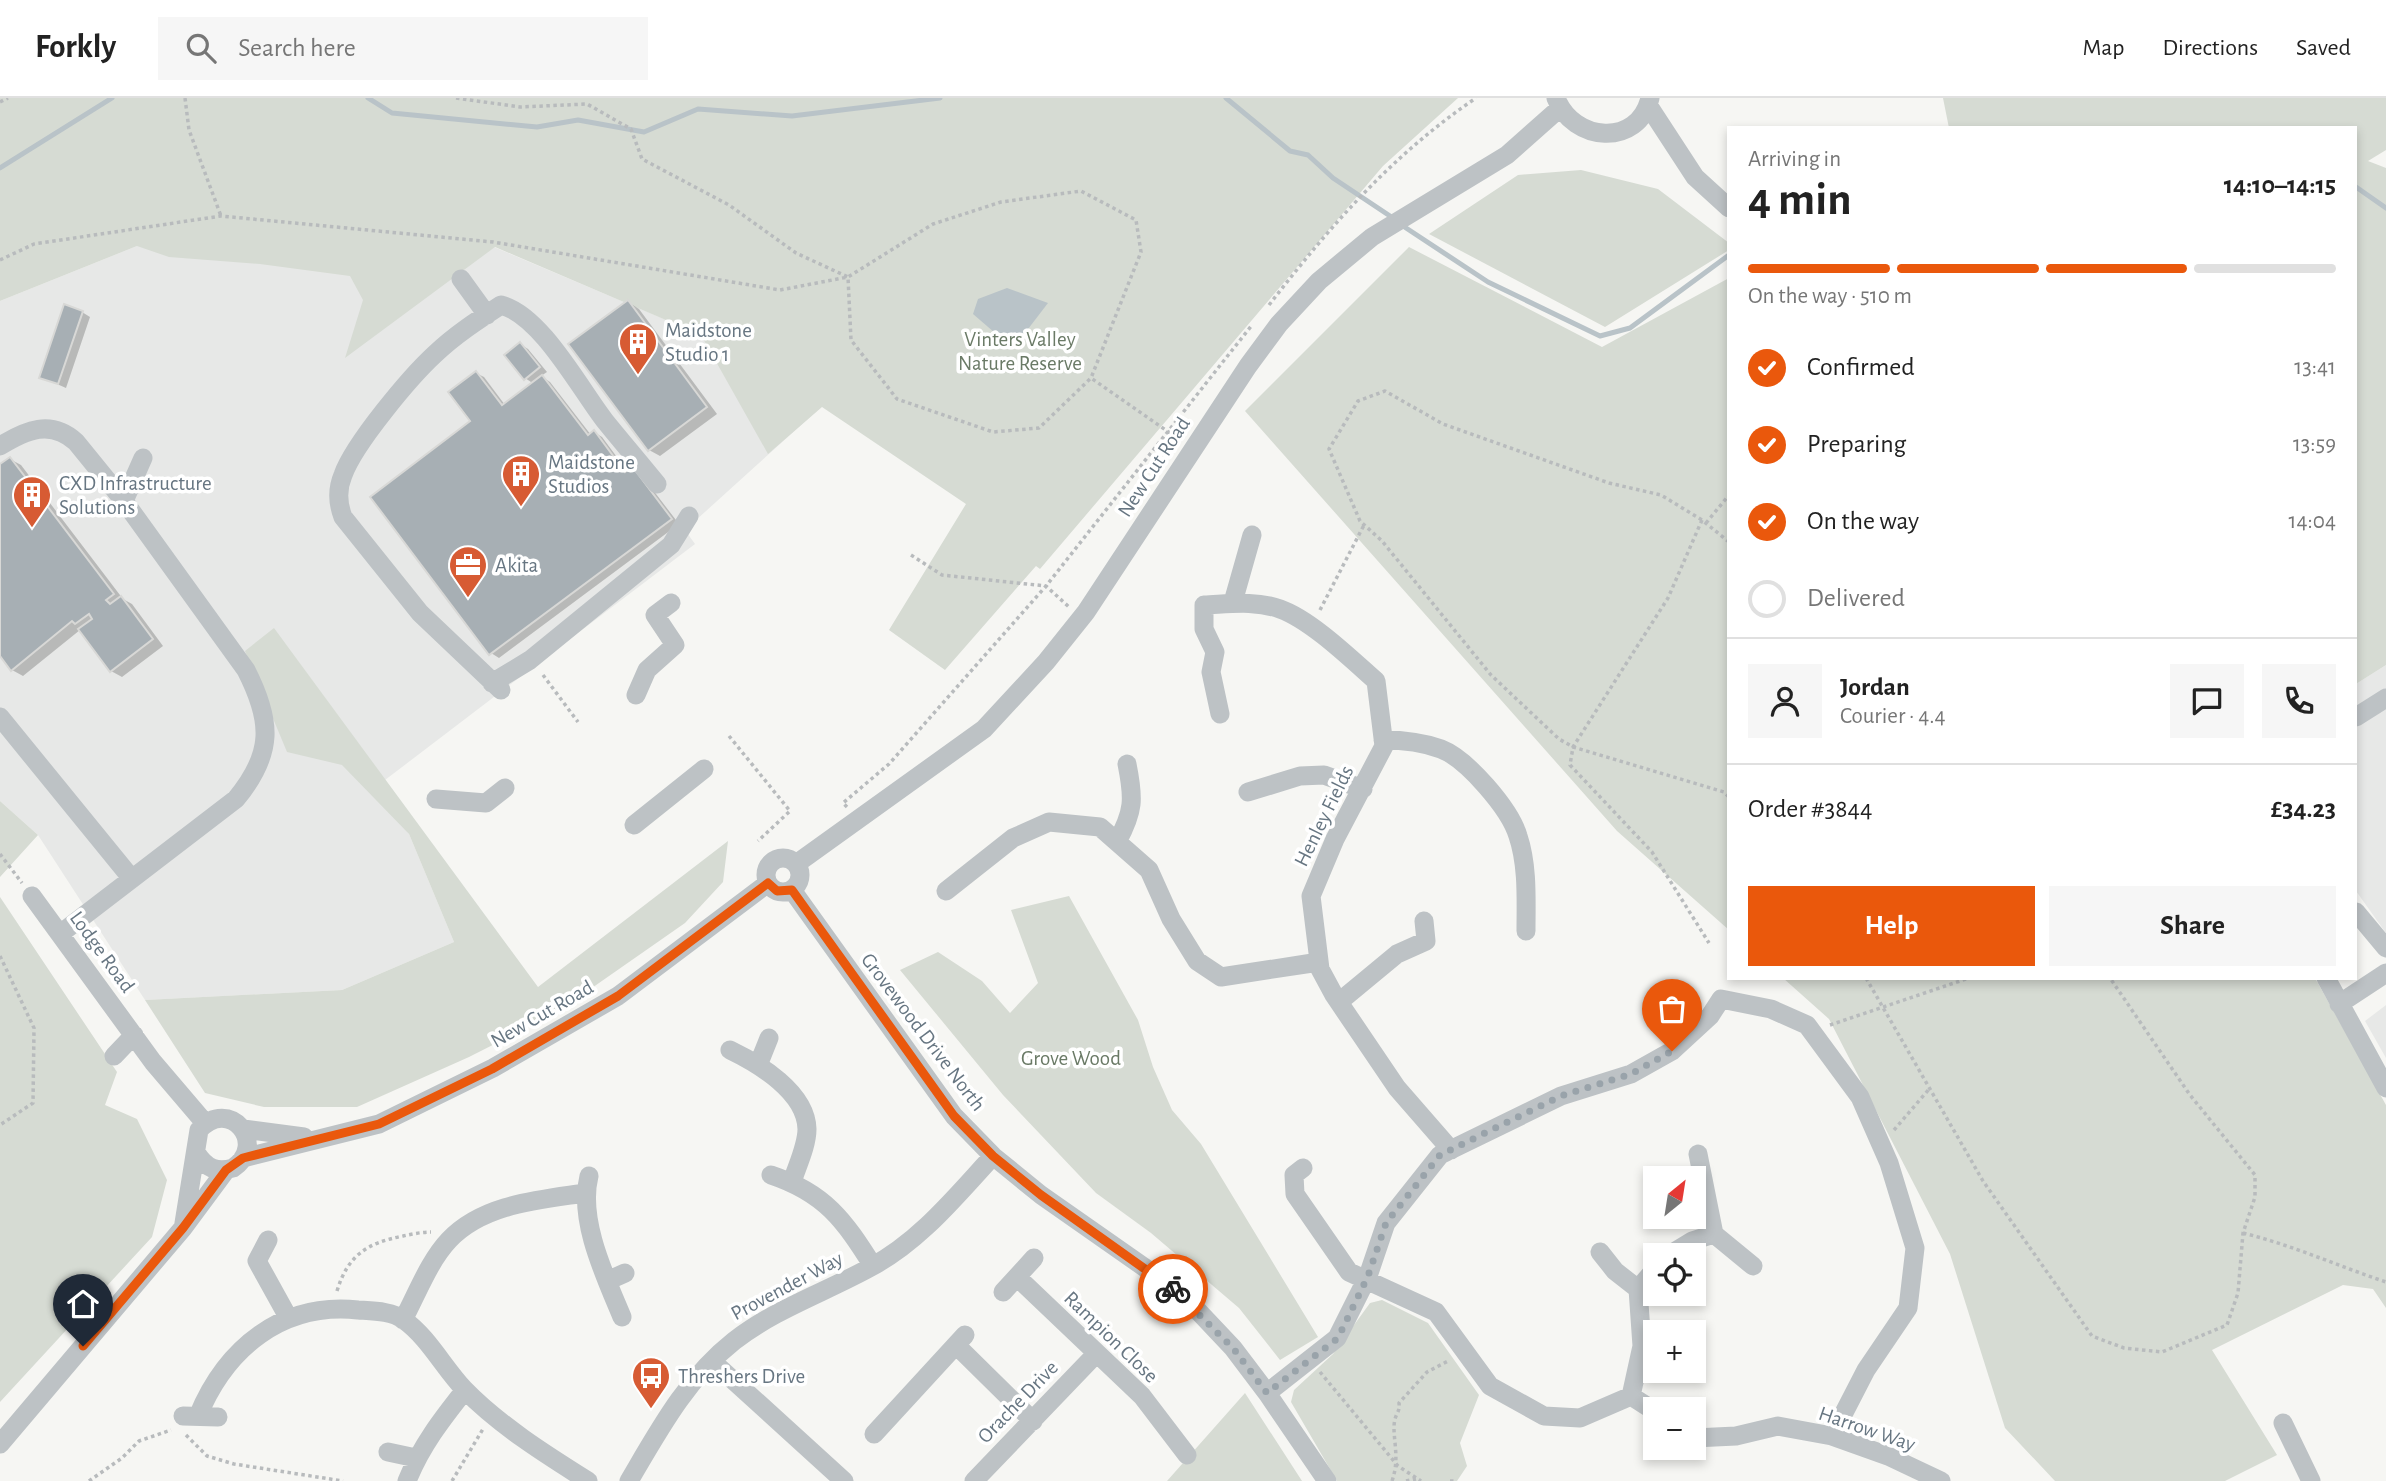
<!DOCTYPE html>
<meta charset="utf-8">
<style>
:root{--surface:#fff;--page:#f6f6f6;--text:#222;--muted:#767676;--line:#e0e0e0;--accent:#ea580c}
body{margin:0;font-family:"Alegreya Sans",sans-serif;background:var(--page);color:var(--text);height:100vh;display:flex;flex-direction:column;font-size:26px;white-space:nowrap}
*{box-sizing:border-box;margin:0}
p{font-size:23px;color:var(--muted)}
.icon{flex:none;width:38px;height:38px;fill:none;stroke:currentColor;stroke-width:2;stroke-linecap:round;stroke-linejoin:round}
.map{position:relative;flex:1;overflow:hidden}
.side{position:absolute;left:1727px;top:28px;width:630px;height:854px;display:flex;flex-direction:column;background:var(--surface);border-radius:0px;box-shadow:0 4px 10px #0003}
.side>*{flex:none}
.needle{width:46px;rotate:30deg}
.controls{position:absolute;left:1643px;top:1068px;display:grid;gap:14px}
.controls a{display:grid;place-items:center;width:63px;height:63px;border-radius:0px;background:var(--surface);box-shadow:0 4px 10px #0003;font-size:35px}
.pin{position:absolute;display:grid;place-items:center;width:60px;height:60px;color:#fff;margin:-72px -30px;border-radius:50% 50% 50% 0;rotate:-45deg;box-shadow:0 0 7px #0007}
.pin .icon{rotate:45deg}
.courier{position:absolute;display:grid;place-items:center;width:70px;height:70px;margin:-35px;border:5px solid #ea580c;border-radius:50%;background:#fff;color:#222;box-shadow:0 2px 9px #0007}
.overview em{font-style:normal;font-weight:700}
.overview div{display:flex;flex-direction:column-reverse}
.overview{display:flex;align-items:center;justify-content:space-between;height:119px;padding:0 21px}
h1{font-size:46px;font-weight:700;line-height:52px}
.bar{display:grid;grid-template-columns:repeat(4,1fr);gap:10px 7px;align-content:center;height:84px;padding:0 21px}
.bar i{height:9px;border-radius:5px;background:var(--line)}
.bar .active{background:var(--accent)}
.bar p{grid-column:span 4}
.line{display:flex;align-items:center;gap:18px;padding:0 21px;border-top:2px solid var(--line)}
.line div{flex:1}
.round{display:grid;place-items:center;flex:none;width:74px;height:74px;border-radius:0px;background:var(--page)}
ol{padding:0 21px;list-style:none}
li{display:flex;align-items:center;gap:21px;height:77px}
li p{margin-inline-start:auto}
li .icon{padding:7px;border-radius:50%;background:var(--accent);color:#fff;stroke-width:4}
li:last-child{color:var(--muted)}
li i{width:38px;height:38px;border:4px solid var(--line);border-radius:50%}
.action{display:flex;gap:14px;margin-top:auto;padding:14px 21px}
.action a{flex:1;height:80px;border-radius:0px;background:var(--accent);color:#fff;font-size:28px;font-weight:700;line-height:80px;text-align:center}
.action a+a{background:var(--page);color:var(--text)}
header{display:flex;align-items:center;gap:42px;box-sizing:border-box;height:98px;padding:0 35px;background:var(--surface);border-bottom:2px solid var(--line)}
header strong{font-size:33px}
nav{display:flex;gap:38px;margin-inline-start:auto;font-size:24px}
.search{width:490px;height:63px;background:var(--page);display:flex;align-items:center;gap:18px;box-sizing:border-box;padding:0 24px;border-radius:0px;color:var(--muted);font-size:26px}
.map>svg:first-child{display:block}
.built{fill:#e7e8e7}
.green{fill:#d6dbd3}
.water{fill:#b9c3c8}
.shadow{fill:#0003}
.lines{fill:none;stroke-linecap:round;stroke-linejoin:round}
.stream{stroke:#b9c3c8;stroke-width:5}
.building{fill:#a7afb4;stroke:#d8d8d6;stroke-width:2}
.path{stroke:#b8bbbd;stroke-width:3.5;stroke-dasharray:3.5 3.5;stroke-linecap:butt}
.minor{stroke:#bdc2c5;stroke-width:19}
.done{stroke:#99a3aa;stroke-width:7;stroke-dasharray:0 12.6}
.route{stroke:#ea580c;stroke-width:9}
.labels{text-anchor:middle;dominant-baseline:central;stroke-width:7;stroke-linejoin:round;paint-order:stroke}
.poi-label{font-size:21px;fill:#677682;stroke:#fff;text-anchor:start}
.park-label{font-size:21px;fill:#6a7a66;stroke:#fff}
.street-label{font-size:21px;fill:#677682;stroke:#fff}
</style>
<header>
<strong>Forkly</strong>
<div class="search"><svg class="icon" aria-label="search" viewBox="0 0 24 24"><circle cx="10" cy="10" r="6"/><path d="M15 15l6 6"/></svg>Search here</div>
<nav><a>Map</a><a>Directions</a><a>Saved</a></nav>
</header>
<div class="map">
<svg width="2386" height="1383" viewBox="0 0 2386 1383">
<rect width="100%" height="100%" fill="#f6f6f3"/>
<path class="built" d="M137 148 458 173 494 149 702 237 821 309 685 432 695 446 385 682 286 547 409 736 454 844 342 892 145 902 38 737 0 703V203Z
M2386 567V835L2356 793V586Z
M2386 907V960L2365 923Z"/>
<path class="green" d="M0 0H1458L1383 68 1040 471 1036 468 945 572 889 532 966 406 822 309 768 356 701 237 495 149 345 260 363 202 350 178 260 166 169 159 137 148 0 203Z
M1943 0H2386V52L2368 63 2386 70V567L2356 586V30H1949Z
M1581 72 1658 91 1729 145V152L1605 229 1429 136 1518 77Z
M1409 149 1602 249 1729 180V832L1617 733 1245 313Z
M274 530 538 889 728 743 723 784 685 825 556 915 469 959 357 1009H264L205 995 145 902 342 892 454 844 409 736 342 667 287 654 245 553Z
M0 703 38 737 0 779Z
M1069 798 1138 922 1153 969 1172 1012 1201 1046 1318 1239 1280 1262 1239 1210 1151 1135 1096 1095 1003 997 900 872 938 854 982 883 1010 915 1038 885 1011 812Z
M0 799 117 974 105 1007 137 1021 167 1082 152 1139 0 1304Z
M1783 880H2315L2386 1007V1210L2373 1191 2343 1187 2212 1252 2277 1357 2225 1383H2055L2005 1330 1950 1156 1829 921Z
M1382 1202 1428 1225 1479 1297 1460 1345 1467 1368 1457 1383H1337L1291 1304 1294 1292 1333 1256 1370 1205Z
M1245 1295 1302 1383H1167Z"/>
<path class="water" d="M1007 190 1048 205 1025 235 1002 241 973 216 978 201Z"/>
<path class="shadow" d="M628 204 639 211 717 316 660 358 649 352Z
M82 214 90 219 66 290 41 279Z
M520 246 528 251 547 274 541 278 550 284 591 337 594 334 602 339 628 374 640 375 679 426 499 560 491 555 473 324 476 275 484 279 505 307 534 286 525 280Z
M10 361 21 367 123 501 132 506 163 548 122 579 111 573 80 532 23 578 12 572 0 555V368Z"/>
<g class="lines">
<path class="stream" d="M368 0 392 15 537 29 578 22 644 34 698 11 792 18 940 0
M1226 0 1290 53 1308 57 1333 80 1393 120
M0 70 112 0
M2356 89 2386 110
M1400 126 1488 184 1600 238 1630 230 1729 157"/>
</g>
<path class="building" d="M628 202 707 309 648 353 568 246Z
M64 206 83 213 58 286 39 280Z
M520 244 540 269 524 282 504 257Z
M476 273 502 307 542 277 588 337 594 332 625 374 632 368 672 421 489 557 370 399 470 323 448 294Z
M10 359 114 496 106 502 110 506 121 498 153 541 110 574 78 531 92 521 89 516 75 526 72 523 11 573 0 558V366Z"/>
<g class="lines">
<path class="path" d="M185 0 189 32 221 118
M456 0 520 9 587 6 631 31 642 61 729 107 796 155 848 179 851 242 897 301 993 334 1039 330 1091 280 1180 342
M0 4 8 0
M0 162 34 146 221 118 493 144 780 192 848 179 933 126 1001 104 1081 93 1136 122 1141 154 1091 280
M1269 207C1331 127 1392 57 1476 0
M1702 422 1668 500 1573 649 1570 667 1652 754 1709 845
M1706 425 1729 397
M1729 444 1702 422 1661 397 1609 385 1443 326 1385 293 1358 303 1329 351 1360 423 1382 443 1491 577 1559 641 1573 649 1724 694 1729 699
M911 457 942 477 1046 488 1069 509
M1320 512 1364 427
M543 577 578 624
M729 638 790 713 758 743
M847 709 843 705 889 666 1046 488 1252 227
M0 756 22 785
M0 858 34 930 33 1005 0 1027
M1866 880 1983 1083 2092 1238 2124 1250 2162 1254 2227 1227 2238 1195 2243 1135 2255 1099V1077L2190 997 2110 880
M1830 927 1969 880
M1894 1032 1930 990
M2243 1135C2292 1147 2338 1168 2386 1184
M337 1193C348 1157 367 1145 403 1138 412 1136 422 1134 431 1134
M1320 1274 1398 1368 1421 1383
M186 1337 207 1358 234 1366 343 1383
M89 1383 122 1360 139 1343 171 1332
M452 1383 483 1331
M1392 1383C1401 1358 1391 1337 1395 1321 1397 1314 1400 1313 1399 1305L1427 1274 1450 1262
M1406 1383 1416 1381
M1450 1383H1456"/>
<path class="minor" d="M1556 0C1573 44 1638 50 1650 0
M1648 7 1695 79 1729 110
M461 181 487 217
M0 348C26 332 51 321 76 344L124 403 246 572C272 623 274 655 236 701L60 836
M124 403 143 360
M1233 504 1252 437
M492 585 530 562 671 447 689 418
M501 592 420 515 343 419C338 406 337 391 343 377 354 346 410 279 435 256 455 237 478 222 501 207 541 217 580 291 605 323 622 344 640 365 657 386
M636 597 647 572 675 547 655 517 671 505
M1220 616 1211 574 1215 554 1204 531V507C1229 506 1255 502 1280 511 1311 522 1351 561 1376 583L1384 648 1335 741 1311 798 1320 871 1334 897 1397 990 1451 1052
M0 619 132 781
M2356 619 2386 600
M1383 642C1404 642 1422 644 1441 651 1467 661 1510 711 1518 738 1528 768 1526 802 1526 833
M1248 694 1300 678 1324 677 1363 691
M436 701 486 705 505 690
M634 727 704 671
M1117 744C1134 713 1134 701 1127 666
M766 777a17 17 0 1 1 34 0a17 17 0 1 1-34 0Z
M796 766 984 631 1046 564 1086 514 1248 268 1279 226 1319 183 1372 139 1507 57 1560 10
M792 792 954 1018 993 1058 1041 1097 1171 1188 1199 1214 1233 1250 1267 1295 1327 1383
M946 793 1013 740 1049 724 1100 729 1149 772 1171 821 1197 863 1221 879 1319 864
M32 798 153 964 205 1025
M2356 814 2386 850
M2326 880 2386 990
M1339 904 1397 856 1426 843 1424 823
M2339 906 2386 875
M730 952C759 966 806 994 807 1031 807 1048 797 1068 792 1084
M114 958 134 937
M759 965 769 940
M243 1031 304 1039
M1698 1056 1714 1136 1753 1168
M243 1060 379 1026 493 970 618 898 768 785
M1303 1070 1294 1077 1295 1096 1349 1174 1436 1214 1490 1288 1544 1318 1580 1320 1631 1298 1656 1314
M771 1077C825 1095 844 1122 873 1168
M589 1078C578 1122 605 1178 622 1219
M184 1125 199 1032C229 998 269 1046 233 1070 217 1075 206 1070 197 1056
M268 1142 257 1163 288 1219
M1600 1154 1615 1173 1638 1191
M1669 1157 1692 1143 1714 1136
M1017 1179 1142 1298 1187 1357
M607 1183 625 1175
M1003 1194 1034 1160
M403 1222C417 1196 429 1163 449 1142 483 1106 538 1102 585 1095
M956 1247 1033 1323
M712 1263 844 1383
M1267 1295 1337 1240 1368 1178 1386 1125 1440 1057 1561 998 1631 976 1672 953 1710 918 1721 901 1771 911 1807 927 1860 999 1889 1065 1915 1150 1908 1210 1866 1272 1832 1338
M1631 1298 1642 1248 1638 1191 1656 1170
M183 1318 218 1319
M198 1318C226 1250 282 1204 358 1212 373 1213 392 1213 404 1222 428 1239 444 1270 464 1291 499 1327 545 1356 588 1383
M2283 1325 2311 1383
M874 1336 965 1237
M1694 1340 1736 1338 1778 1328 1832 1338 1888 1358 1941 1383
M0 1346 183 1130 226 1072
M388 1354 416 1360
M407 1383C421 1348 442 1321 465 1292
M629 1383C659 1332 687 1280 734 1243 775 1211 826 1194 871 1169 920 1143 956 1098 993 1058
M974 1383 1095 1257"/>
</g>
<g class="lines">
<path class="done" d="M1173 1191 1233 1250 1267 1295 1338 1240 1368 1178 1386 1125 1440 1057 1561 998 1631 976 1672 953"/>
<path class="route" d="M83 1248 183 1130 226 1072 243 1060 379 1026 492 971 618 898 768 785 777 793 792 792 954 1018 993 1058 1041 1097 1173 1191"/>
</g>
<defs>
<symbol id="building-pin" viewBox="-11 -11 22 30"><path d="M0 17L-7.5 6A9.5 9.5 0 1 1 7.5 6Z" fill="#d75b33" stroke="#fff"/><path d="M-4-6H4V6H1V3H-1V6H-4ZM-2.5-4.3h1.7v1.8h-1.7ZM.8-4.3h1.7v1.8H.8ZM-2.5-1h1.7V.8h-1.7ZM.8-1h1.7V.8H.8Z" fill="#fff"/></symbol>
<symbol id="office-pin" viewBox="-11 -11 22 30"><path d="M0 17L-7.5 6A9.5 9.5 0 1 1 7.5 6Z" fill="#d75b33" stroke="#fff"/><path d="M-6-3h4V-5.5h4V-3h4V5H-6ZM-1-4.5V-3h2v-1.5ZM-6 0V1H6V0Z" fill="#fff"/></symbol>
<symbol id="bus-pin" viewBox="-11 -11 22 30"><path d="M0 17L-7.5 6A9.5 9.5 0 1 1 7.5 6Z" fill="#d75b33" stroke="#fff"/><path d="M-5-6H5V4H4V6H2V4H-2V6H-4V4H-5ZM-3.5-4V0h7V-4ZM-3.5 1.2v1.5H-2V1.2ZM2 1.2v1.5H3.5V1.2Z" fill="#fff"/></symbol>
</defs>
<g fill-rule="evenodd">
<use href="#building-pin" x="616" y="222" width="44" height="60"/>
<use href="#building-pin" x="499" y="354" width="44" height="60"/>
<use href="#building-pin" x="10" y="375" width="44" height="60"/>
<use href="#office-pin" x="446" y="445" width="44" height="60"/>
<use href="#bus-pin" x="629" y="1256" width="44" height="60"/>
</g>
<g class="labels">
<g class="poi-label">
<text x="665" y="232">Maidstone<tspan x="665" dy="24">Studio 1</tspan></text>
<text x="548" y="364">Maidstone<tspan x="548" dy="24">Studios</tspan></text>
<text x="59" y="385">CXD Infrastructure<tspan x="59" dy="24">Solutions</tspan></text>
<text x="495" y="467">Akita</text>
<text x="678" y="1278">Threshers Drive</text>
</g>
<g class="park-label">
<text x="1020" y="241">Vinters Valley<tspan x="1020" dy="24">Nature Reserve</tspan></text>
<text x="1071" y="960">Grove Wood</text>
</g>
<g class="street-label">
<text transform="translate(1154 369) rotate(-57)">New Cut Road</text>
<text transform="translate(1324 718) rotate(-64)">Henley Fields</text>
<text transform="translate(102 854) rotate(54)">Lodge Road</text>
<text transform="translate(542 916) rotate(-30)">New Cut Road</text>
<text transform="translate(923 934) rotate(53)">Grovewood Drive North</text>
<text transform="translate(787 1188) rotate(-28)">Provender Way</text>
<text transform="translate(1111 1239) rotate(44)">Rampion Close</text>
<text transform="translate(1018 1304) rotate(-46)">Orache Drive</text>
<text transform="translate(1867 1331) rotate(19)">Harrow Way</text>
</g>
</g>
</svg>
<div class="controls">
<a><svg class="needle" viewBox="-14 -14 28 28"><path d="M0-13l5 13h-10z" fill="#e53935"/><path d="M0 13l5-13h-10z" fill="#767676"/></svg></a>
<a><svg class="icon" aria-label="locate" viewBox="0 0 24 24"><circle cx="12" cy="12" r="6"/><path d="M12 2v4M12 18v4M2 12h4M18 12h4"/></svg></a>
<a>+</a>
<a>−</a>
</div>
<div class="pin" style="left:1672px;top:953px;background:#ea580c"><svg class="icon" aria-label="bag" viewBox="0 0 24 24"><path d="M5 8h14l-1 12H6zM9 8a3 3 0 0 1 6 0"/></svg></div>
<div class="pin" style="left:83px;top:1248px;background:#1f2937"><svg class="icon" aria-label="home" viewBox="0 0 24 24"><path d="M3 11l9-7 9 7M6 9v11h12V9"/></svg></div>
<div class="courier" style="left:1173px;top:1191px"><svg class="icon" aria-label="bike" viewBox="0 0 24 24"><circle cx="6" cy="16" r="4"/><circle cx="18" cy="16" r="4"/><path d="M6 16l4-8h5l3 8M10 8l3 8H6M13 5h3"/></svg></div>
<section class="side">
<div class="overview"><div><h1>4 min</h1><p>Arriving in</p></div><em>14:10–14:15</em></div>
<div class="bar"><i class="active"></i><i class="active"></i><i class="active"></i><i></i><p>On the way · 510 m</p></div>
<ol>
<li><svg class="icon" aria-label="check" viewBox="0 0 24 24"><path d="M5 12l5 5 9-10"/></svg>Confirmed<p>13:41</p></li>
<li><svg class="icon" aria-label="check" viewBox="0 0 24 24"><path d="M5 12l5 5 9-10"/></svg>Preparing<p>13:59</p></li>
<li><svg class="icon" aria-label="check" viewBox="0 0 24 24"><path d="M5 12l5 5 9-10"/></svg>On the way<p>14:04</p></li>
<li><i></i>Delivered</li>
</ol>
<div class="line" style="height:126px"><a class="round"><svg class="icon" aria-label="person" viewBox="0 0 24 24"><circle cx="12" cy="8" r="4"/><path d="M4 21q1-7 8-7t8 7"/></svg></a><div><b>Jordan</b><p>Courier · 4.4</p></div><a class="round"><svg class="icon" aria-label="chat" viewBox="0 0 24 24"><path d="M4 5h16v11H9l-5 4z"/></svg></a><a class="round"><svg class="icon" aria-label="phone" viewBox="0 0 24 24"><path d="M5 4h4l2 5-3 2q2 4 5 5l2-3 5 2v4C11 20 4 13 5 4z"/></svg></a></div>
<div class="line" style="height:91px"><div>Order #3844</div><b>£34.23</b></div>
<div class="action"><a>Help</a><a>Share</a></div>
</section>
</div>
